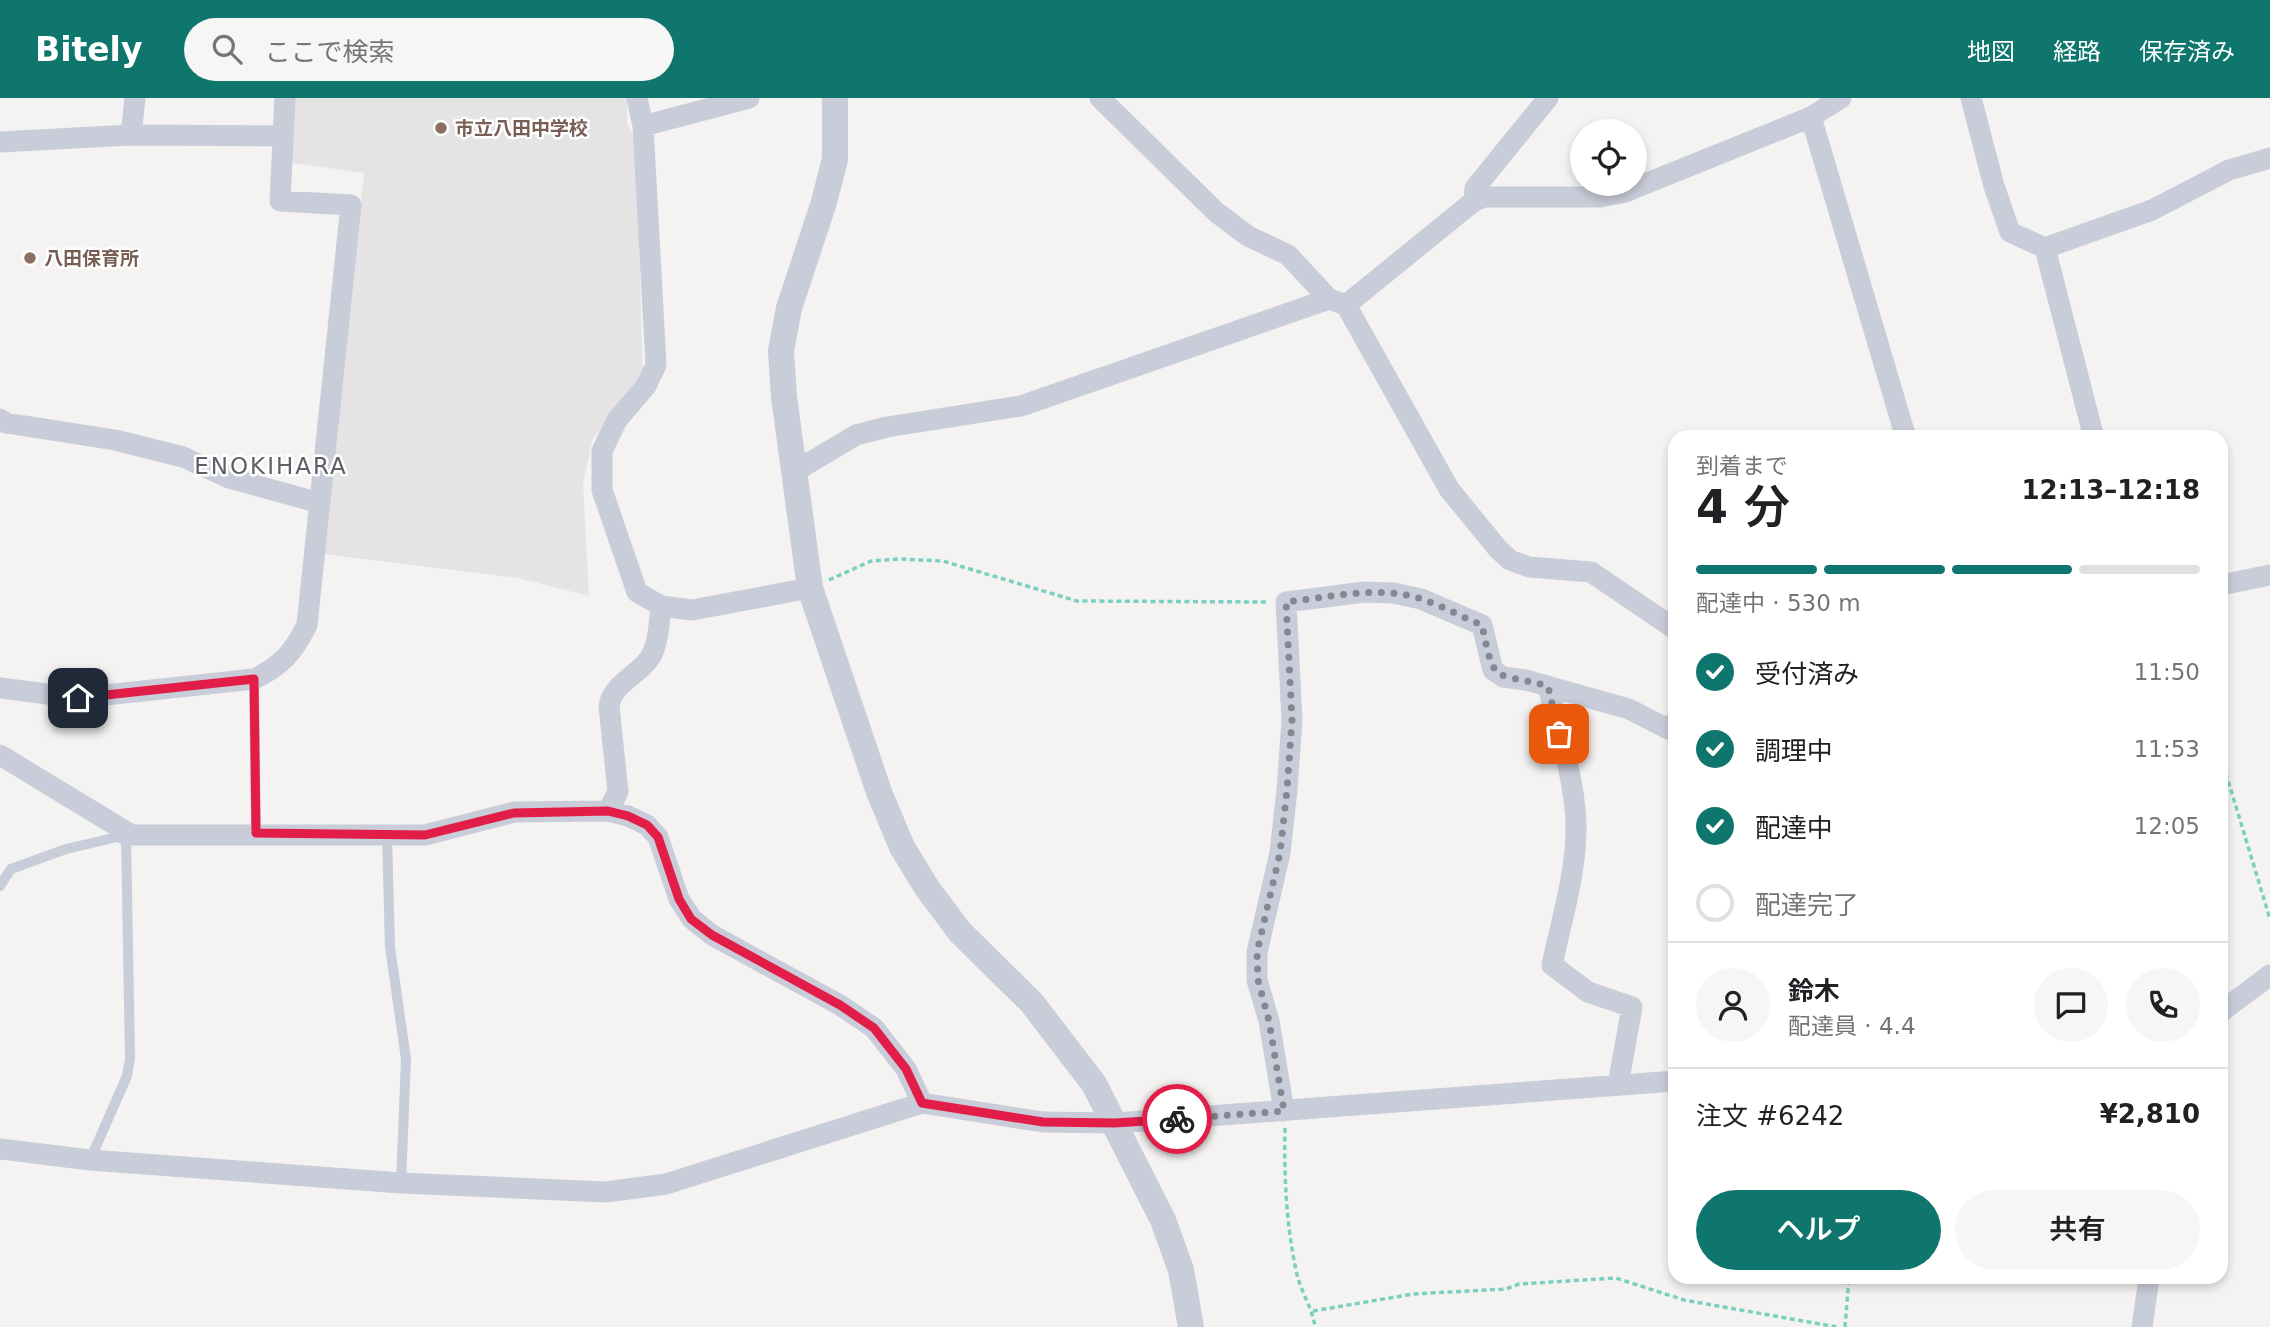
<!DOCTYPE html>
<html lang="ja">
<meta charset="utf-8">
<style>
:root{--surface:#fff;--page:#f6f6f6;--text:#202124;--muted:#757577;--line:#e0e0e0;--accent:#0f766e}
body{margin:0;font-family:"DejaVu Sans","Noto Sans JP",sans-serif;background:var(--page);color:var(--text);height:100vh;display:flex;flex-direction:column;font-size:26px;white-space:nowrap}
*{box-sizing:border-box;margin:0}
p{font-size:23px;color:var(--muted)}
.icon{flex:none;width:38px;height:38px;fill:none;stroke:currentColor;stroke-width:2;stroke-linecap:round;stroke-linejoin:round}
.map{position:relative;flex:1;overflow:hidden}
.sheet{position:absolute;left:1668px;top:332px;width:560px;height:854px;display:flex;flex-direction:column;background:var(--surface);border-radius:21px;box-shadow:0 4px 10px #0003}
.sheet>*{flex:none}
.tools{position:absolute;left:1570px;top:21px;display:grid;gap:14px}
.tools a{display:grid;place-items:center;width:77px;height:77px;border-radius:50%;background:var(--surface);box-shadow:0 4px 10px #0003;font-size:35px}
.pin{position:absolute;display:grid;place-items:center;width:60px;height:60px;color:#fff;margin:-30px;border-radius:14px;box-shadow:0 4px 10px #0006}
.courier{position:absolute;display:grid;place-items:center;width:70px;height:70px;margin:-35px;border:5px solid #e11d48;border-radius:50%;background:#fff;color:#222;box-shadow:0 2px 9px #0007}
.headline em{font-style:normal;font-weight:600}
.headline div{display:flex;flex-direction:column-reverse}
.headline{display:flex;align-items:center;justify-content:space-between;height:119px;padding:0 28px}
h1{font-size:46px;font-weight:600;line-height:52px}
.bar{display:grid;grid-template-columns:repeat(4,1fr);gap:10px 7px;align-content:center;height:84px;padding:0 28px}
.bar i{height:9px;border-radius:5px;background:var(--line)}
.bar .current{background:var(--accent)}
.bar p{grid-column:span 4}
.line{display:flex;align-items:center;gap:18px;padding:0 28px;border-top:2px solid var(--line)}
.line div{flex:1}
.round{display:grid;place-items:center;flex:none;width:74px;height:74px;border-radius:37px;background:var(--page)}
ol{padding:0 28px;list-style:none}
li{display:flex;align-items:center;gap:21px;height:77px}
li p{margin-inline-start:auto}
li .icon{padding:7px;border-radius:50%;background:var(--accent);color:#fff;stroke-width:4}
li:last-child{color:var(--muted)}
li i{width:38px;height:38px;border:4px solid var(--line);border-radius:50%}
.button{display:flex;gap:14px;margin-top:auto;padding:14px 28px}
.button a{flex:1;height:80px;border-radius:42px;background:var(--accent);color:#fff;font-size:28px;font-weight:600;line-height:80px;text-align:center}
.button a+a{background:var(--page);color:var(--text)}
header{display:flex;align-items:center;gap:42px;box-sizing:border-box;height:98px;padding:0 35px;background:var(--accent);color:#fff}
header strong{font-size:33px}
nav{display:flex;gap:38px;margin-inline-start:auto;font-size:24px}
.search{width:490px;height:63px;background:var(--page);display:flex;align-items:center;gap:18px;box-sizing:border-box;padding:0 24px;border-radius:38px;color:var(--muted);font-size:26px}
.map>svg:first-child{display:block}
.education{fill:#e5e3e4}
.lines{fill:none;stroke-linecap:round;stroke-linejoin:round}
.path{stroke:#79d0c1;stroke-width:3.5;stroke-dasharray:5 3.5;stroke-linecap:butt}
.service{stroke:#c9ccd9;stroke-width:10}
.minor{stroke:#c9ccd9;stroke-width:21}
.tertiary{stroke:#c9ccd9;stroke-width:26}
.done{stroke:#858893;stroke-width:7;stroke-dasharray:0 12.6}
.route{stroke:#e11d48;stroke-width:9}
.education-dot{fill:#8d6e63;stroke:#fff;stroke-width:2.5}
.labels{text-anchor:middle;dominant-baseline:central;stroke-width:5;stroke-linejoin:round;paint-order:stroke}
.education-label{font-size:19px;font-weight:bold;fill:#785e54;stroke:#fff;text-anchor:start}
.quarter-label{font-size:23px;letter-spacing:2px;fill:#5e5f67;stroke:#fff}
</style>
<header>
<strong>Bitely</strong>
<div class="search"><svg class="icon" aria-label="search" viewBox="0 0 24 24"><circle cx="10" cy="10" r="6"/><path d="M15 15l6 6"/></svg>ここで検索</div>
<nav><a>地図</a><a>経路</a><a>保存済み</a></nav>
</header>
<div class="map">
<svg width="2270" height="1229" viewBox="0 0 2270 1229">
<rect width="100%" height="100%" fill="#f4f3f2"/>
<path class="education" d="M292 0H627V25L636 43 643 280 593 340 583 385 589 498 518 480 323 456 364 75 287 64Z"/>
<g class="lines">
<path class="path" d="M829 482 871 463 899 461 943 463 1077 503 1267 504
M2221 659 2270 821
M1285 1030C1284 1077 1286 1125 1296 1172 1300 1193 1312 1208 1315 1229
M1313 1213 1413 1196 1506 1191 1519 1186 1616 1180 1684 1202 1837 1229
M1845 1229 1849 1180"/>
<path class="service" d="M254 581 256 735
M387 738 390 849 406 961 401 1085
M0 788 11 771 66 751 126 737 130 961 127 978 90 1062"/>
<path class="minor" d="M637 0 643 28 656 267 646 288 617 322 602 353V392L637 494 661 508 692 512 810 490
M1100 0 1216 114 1248 138 1288 157 1329 201 1346 207 1449 391 1498 451 1510 462 1529 469 1591 474 1675 531
M1971 0 1994 88 2010 134 2045 150
M1811 19 1906 340
M643 28 749 0
M131 37 135 0
M0 44 131 37 282 38
M1474 103 1475 90 1548 0
M1346 207 1474 103 1485 99H1600L1625 94 1811 19 1841 0
M0 321 6 325 115 342 183 359 229 380 320 405
M2094 340 2045 150 2152 112 2229 72 2270 60
M794 374 856 337 887 329 1021 308 1329 201
M2221 487 2270 477
M1548 588C1559 636 1577 687 1576 735 1575 779 1561 824 1552 867L1588 894 1632 909 1618 987
M0 590 78 600 254 581C281 568 293 555 307 527L351 107 280 103 285 0
M0 657 130 736
M608 713 618 694 609 608C613 584 640 577 651 558 659 543 659 524 661 508
M126 737H425L514 714 608 713 628 718 647 727 658 739 679 801 692 821 712 837 840 907 874 930 906 971 922 1005
M2221 914 2270 877
M1284 1013 1269 923 1257 882V854L1280 755 1287 692 1292 622 1286 504 1365 494 1393 495 1421 501 1482 527 1493 572 1503 579 1526 582 1629 611 1668 631 1675 624
M0 1051 90 1062 401 1085 606 1094 666 1086 922 1005 1043 1024 1115 1025 1675 983
M2142 1229 2149 1180"/>
<path class="tertiary" d="M835 0V61L824 104 789 210 781 253 784 299 810 490 879 694 902 749 927 790 960 834 1032 905 1094 986 1163 1122 1181 1172 1191 1229"/>
</g>
<g class="lines">
<path class="done" d="M1177 1021 1284 1013 1269 923 1258 882 1257 854 1280 755 1287 692 1292 622 1286 504C1330 499 1379 487 1422 501 1442 508 1462 519 1482 527 1495 590 1493 573 1548 588L1559 636"/>
<path class="route" d="M78 600 254 581 256 735 425 737 514 715 608 713 628 718 647 727 658 739 679 801 691 821 712 837 840 907 874 930 906 971 922 1005 1043 1024 1115 1025 1177 1021"/>
</g>
<g class="education-dot">
<circle cx="441" cy="30" r="7"/>
<circle cx="30" cy="160" r="7"/>
</g>
<g class="labels">
<g class="education-label">
<text x="455" y="30">市立八田中学校</text>
<text x="44" y="160">八田保育所</text>
</g>
<g class="quarter-label">
<text x="271" y="368">ENOKIHARA</text>
</g>
</g>
</svg>
<div class="tools">
<a><svg class="icon" aria-label="locate" viewBox="0 0 24 24"><circle cx="12" cy="12" r="6"/><path d="M12 2v4M12 18v4M2 12h4M18 12h4"/></svg></a>
</div>
<div class="pin" style="left:1559px;top:636px;background:#ea580c"><svg class="icon" aria-label="bag" viewBox="0 0 24 24"><path d="M5 8h14l-1 12H6zM9 8a3 3 0 0 1 6 0"/></svg></div>
<div class="pin" style="left:78px;top:600px;background:#1f2937"><svg class="icon" aria-label="home" viewBox="0 0 24 24"><path d="M3 11l9-7 9 7M6 9v11h12V9"/></svg></div>
<div class="courier" style="left:1177px;top:1021px"><svg class="icon" aria-label="bike" viewBox="0 0 24 24"><circle cx="6" cy="16" r="4"/><circle cx="18" cy="16" r="4"/><path d="M6 16l4-8h5l3 8M10 8l3 8H6M13 5h3"/></svg></div>
<section class="sheet">
<div class="headline"><div><h1>4 分</h1><p>到着まで</p></div><em>12:13–12:18</em></div>
<div class="bar"><i class="current"></i><i class="current"></i><i class="current"></i><i></i><p>配達中 · 530 m</p></div>
<ol>
<li><svg class="icon" aria-label="check" viewBox="0 0 24 24"><path d="M5 12l5 5 9-10"/></svg>受付済み<p>11:50</p></li>
<li><svg class="icon" aria-label="check" viewBox="0 0 24 24"><path d="M5 12l5 5 9-10"/></svg>調理中<p>11:53</p></li>
<li><svg class="icon" aria-label="check" viewBox="0 0 24 24"><path d="M5 12l5 5 9-10"/></svg>配達中<p>12:05</p></li>
<li><i></i>配達完了</li>
</ol>
<div class="line" style="height:126px"><a class="round"><svg class="icon" aria-label="person" viewBox="0 0 24 24"><circle cx="12" cy="8" r="4"/><path d="M4 21q1-7 8-7t8 7"/></svg></a><div><b>鈴木</b><p>配達員 · 4.4</p></div><a class="round"><svg class="icon" aria-label="chat" viewBox="0 0 24 24"><path d="M4 5h16v11H9l-5 4z"/></svg></a><a class="round"><svg class="icon" aria-label="phone" viewBox="0 0 24 24"><path d="M5 4h4l2 5-3 2q2 4 5 5l2-3 5 2v4C11 20 4 13 5 4z"/></svg></a></div>
<div class="line" style="height:91px"><div>注文 #6242</div><b>¥2,810</b></div>
<div class="button"><a>ヘルプ</a><a>共有</a></div>
</section>
</div>
